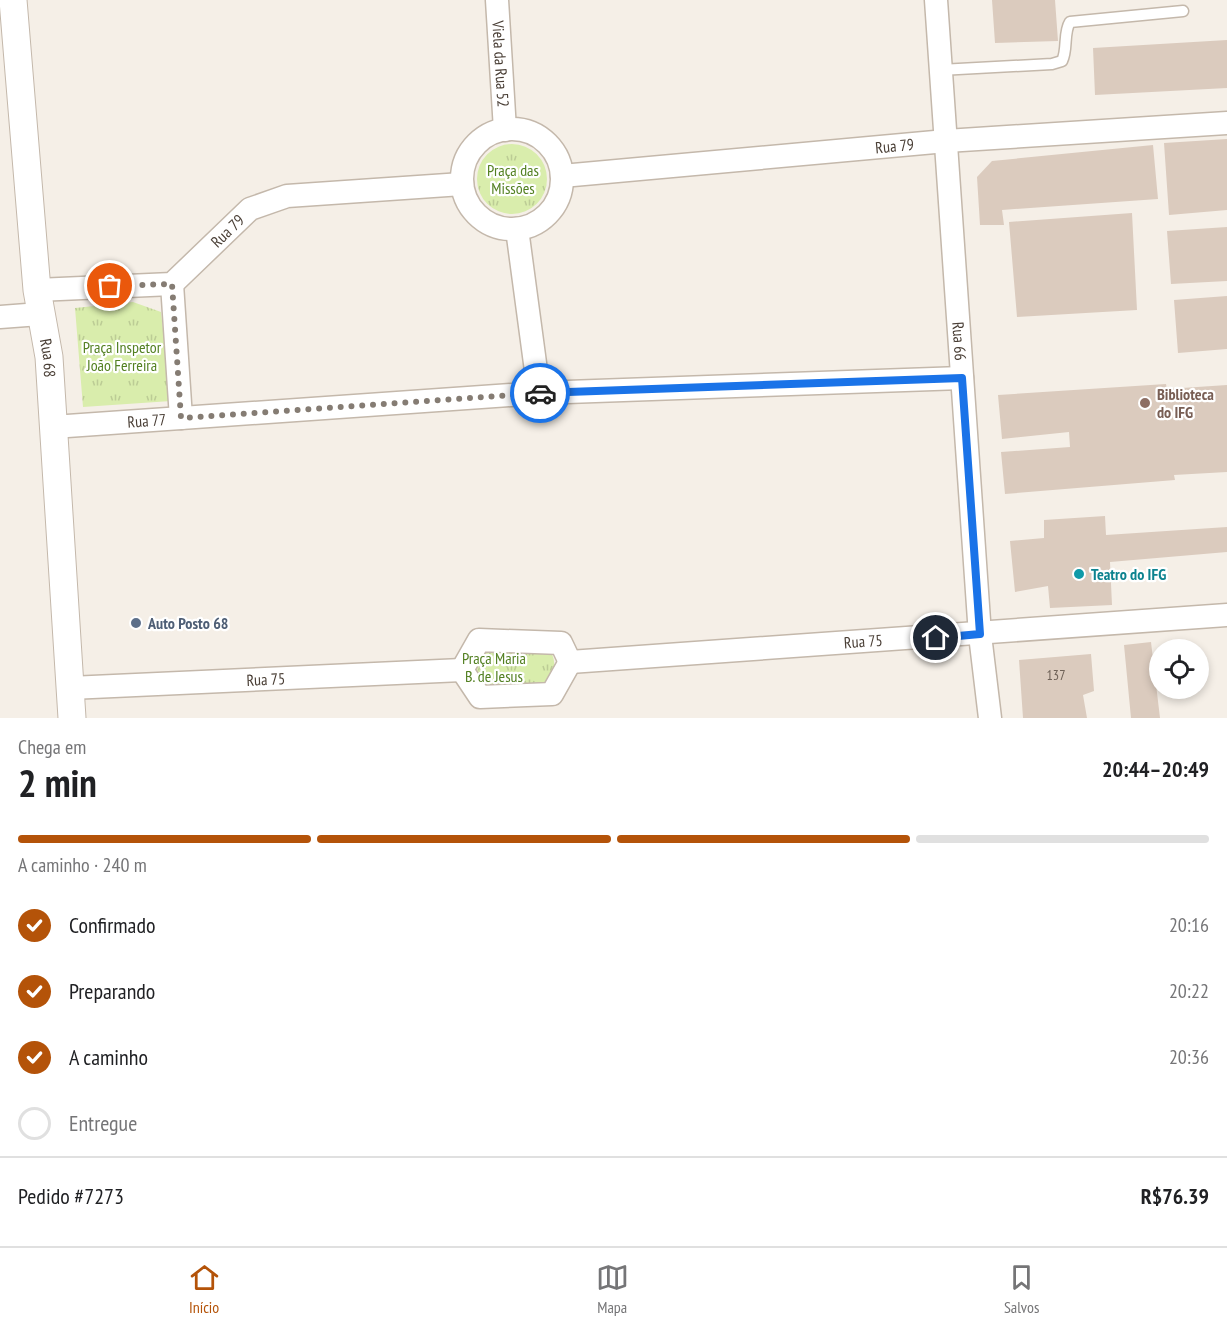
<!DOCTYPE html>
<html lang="pt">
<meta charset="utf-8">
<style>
:root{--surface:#fff;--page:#f2f2f2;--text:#202124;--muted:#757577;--line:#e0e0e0;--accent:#b45309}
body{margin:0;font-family:"PT Sans Narrow",sans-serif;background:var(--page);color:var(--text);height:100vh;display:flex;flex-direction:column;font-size:22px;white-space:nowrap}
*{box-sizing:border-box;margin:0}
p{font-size:20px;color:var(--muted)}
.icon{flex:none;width:33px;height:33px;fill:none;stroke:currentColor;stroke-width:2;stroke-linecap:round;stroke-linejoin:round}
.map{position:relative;height:718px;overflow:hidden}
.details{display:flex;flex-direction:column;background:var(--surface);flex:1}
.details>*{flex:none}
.controls{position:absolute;left:1149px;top:639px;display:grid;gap:12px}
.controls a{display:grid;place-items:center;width:60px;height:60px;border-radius:50%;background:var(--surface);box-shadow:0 3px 9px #0003;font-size:30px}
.pin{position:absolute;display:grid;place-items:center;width:51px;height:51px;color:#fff;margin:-26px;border:3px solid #fff;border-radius:50%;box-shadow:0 2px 6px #0007}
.courier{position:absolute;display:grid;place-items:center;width:60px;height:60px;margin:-30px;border:4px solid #1a73e8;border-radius:50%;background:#fff;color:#222;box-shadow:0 2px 8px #0007}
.overview em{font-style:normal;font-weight:600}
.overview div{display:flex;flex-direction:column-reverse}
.overview{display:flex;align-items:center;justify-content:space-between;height:102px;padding:0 18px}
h1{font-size:39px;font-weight:600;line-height:45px}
.bar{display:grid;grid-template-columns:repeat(4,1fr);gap:9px 6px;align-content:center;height:72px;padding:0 18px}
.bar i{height:8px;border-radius:4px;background:var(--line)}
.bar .active{background:var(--accent)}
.bar p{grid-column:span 4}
.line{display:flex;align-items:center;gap:15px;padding:0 18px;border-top:2px solid var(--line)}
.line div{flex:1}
ol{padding:0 18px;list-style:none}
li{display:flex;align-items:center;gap:18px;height:66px}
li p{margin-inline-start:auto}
li .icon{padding:6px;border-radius:50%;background:var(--accent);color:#fff;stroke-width:4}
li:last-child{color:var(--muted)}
li i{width:33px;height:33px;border:3px solid var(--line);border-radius:50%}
.tabs{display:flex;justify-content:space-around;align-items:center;height:84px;border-top:2px solid var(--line);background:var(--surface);font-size:16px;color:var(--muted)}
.tabs a{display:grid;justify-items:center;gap:3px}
.tabs .active{color:var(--accent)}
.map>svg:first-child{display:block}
.park{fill:url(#park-tufts)}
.building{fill:#dbcbbe}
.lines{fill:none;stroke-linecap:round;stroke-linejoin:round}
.service-casing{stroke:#c4b8ab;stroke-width:13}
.minor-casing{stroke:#c4b8ab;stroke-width:25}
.tertiary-casing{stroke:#c4b8ab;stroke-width:29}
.service{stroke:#fff;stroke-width:10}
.minor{stroke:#fff;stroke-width:22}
.tertiary{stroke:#fff;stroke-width:27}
.done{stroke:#857c73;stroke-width:6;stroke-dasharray:0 10.8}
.route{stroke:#1a73e8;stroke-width:8}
.education-dot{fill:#8d6e63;stroke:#fff;stroke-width:2}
.culture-dot{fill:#0f9aa8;stroke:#fff;stroke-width:2}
.service-dot{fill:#5c6f8a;stroke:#fff;stroke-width:2}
.labels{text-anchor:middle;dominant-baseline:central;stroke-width:4.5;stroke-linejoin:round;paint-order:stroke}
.number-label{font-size:14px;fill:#6e6157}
.street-label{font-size:16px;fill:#493e35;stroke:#fff}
.park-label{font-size:16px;fill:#538022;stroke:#fff}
.education-label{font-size:16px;font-weight:bold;fill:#785e54;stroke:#fff;text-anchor:start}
.culture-label{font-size:16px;font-weight:bold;fill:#0d838f;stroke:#fff;text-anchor:start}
.service-label{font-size:16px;font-weight:bold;fill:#4e5e75;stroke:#fff;text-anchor:start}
</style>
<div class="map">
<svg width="1227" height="718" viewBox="0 0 1227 718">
<defs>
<pattern id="park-tufts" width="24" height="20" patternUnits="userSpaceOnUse" patternTransform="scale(1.5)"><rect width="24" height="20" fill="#d9edac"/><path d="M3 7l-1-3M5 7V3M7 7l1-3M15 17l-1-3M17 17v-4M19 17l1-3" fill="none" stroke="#bccc95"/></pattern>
</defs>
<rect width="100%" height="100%" fill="#f5efe7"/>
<path class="park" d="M477 179a35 35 0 1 1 70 0a35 35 0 1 1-70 0Z
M133 302 161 312 171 401 83 407 75 308Z
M483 647 548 648C558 661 554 669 549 684L486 689 469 672Z"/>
<path class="building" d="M992 0H1055L1058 41 995 43Z
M1227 40V88L1095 95 1093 48Z
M1227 139V210L1169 215 1164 143Z
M1153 145 1158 199 1002 210 1004 225H980L977 177 992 161Z
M1132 213 1137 310 1017 317 1009 222Z
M1227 227V281L1171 284 1167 231Z
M1227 296V349L1178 353 1174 300Z
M1166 384 1167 389 1227 385V472L1174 475 1175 480 1005 494 1001 452 1070 447 1069 432 1002 439 998 395Z
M1105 516 1106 535 1227 527V552L1110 562 1112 605 1050 608 1048 586 1015 592 1010 541 1044 538V520Z
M1151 642 1160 718H1131L1124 645Z
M1091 654 1094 691 1083 695 1087 718H1023L1019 660Z"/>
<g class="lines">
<defs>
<path id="service" d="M940 70 1052 64 1062 61C1068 49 1063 33 1070 22L1183 11"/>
<g id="minor">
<path id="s1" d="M497 0 505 130"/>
<path id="s2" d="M936 0 980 635 990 718"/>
<circle cx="512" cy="179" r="50"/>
<path id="s3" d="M562 176 946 141 1227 123"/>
<path d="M517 229 539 393"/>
<path d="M172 284 181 418"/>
<path id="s4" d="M37 290 172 284 250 209 287 196 462 184"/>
<path d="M0 317 40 314"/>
<path id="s5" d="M53 427 539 393 962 378"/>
<path id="s6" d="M570 662 1227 615"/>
<path d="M462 670 480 697 552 694 570 662"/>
<path d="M462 670 479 640 561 643 570 662"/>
<path id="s7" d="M70 688 462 670"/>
</g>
<g id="tertiary">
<path id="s8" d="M13 0 37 290 49 357 72 718"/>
</g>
</defs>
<use href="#service" class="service-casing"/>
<use href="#minor" class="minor-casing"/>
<use href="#tertiary" class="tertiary-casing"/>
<use href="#service" class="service"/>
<use href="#minor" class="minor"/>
<use href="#tertiary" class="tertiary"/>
</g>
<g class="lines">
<path class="done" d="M110 286 172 284 181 418 540 393"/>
<path class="route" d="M540 393 962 378 980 634 936 638"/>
</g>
<circle class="education-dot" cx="1145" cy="403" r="6"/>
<circle class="culture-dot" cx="1079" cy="574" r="6"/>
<circle class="service-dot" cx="136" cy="623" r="6"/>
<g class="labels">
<g class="number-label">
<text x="1056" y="675">137</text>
</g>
<g class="street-label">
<text stroke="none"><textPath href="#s1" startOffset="64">Viela da Rua 52</textPath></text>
<text stroke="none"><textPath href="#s3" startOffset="334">Rua 79</textPath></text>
<text stroke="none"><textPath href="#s4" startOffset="212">Rua 79</textPath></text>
<text stroke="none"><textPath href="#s2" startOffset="342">Rua 66</textPath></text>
<text stroke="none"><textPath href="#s8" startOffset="360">Rua 68</textPath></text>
<text stroke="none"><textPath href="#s5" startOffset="94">Rua 77</textPath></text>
<text stroke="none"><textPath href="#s6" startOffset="294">Rua 75</textPath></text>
<text stroke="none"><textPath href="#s7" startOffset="196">Rua 75</textPath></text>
</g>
<g class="park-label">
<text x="513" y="170">Praça das<tspan x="513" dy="18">Missões</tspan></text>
<text x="122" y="347">Praça Inspetor<tspan x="122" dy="18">João Ferreira</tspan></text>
<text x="494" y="658">Praça Maria<tspan x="494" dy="18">B. de Jesus</tspan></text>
</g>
<g class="education-label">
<text x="1157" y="394">Biblioteca<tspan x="1157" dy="18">do IFG</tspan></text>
</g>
<g class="culture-label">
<text x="1091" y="574">Teatro do IFG</text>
</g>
<g class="service-label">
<text x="148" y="623">Auto Posto 68</text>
</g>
</g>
</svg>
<div class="controls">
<a><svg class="icon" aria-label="locate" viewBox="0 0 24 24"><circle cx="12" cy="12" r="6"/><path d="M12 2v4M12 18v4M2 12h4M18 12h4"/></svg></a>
</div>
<div class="pin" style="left:110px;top:286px;background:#ea580c"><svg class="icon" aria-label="bag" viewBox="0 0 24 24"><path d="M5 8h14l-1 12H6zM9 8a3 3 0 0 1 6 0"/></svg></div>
<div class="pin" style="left:936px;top:638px;background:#1f2937"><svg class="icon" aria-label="home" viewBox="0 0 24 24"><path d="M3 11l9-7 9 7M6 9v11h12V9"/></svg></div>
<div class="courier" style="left:540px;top:393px"><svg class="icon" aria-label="car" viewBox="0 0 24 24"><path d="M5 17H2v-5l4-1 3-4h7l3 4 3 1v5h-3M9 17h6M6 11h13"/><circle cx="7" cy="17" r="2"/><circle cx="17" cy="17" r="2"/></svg></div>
</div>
<section class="details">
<div class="overview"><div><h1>2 min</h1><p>Chega em</p></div><em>20:44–20:49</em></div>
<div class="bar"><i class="active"></i><i class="active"></i><i class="active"></i><i></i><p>A caminho · 240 m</p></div>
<ol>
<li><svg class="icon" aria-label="check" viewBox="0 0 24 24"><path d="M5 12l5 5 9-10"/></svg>Confirmado<p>20:16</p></li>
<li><svg class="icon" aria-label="check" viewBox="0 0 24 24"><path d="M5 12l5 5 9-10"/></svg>Preparando<p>20:22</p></li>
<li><svg class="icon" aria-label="check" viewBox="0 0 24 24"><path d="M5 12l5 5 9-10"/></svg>A caminho<p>20:36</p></li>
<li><i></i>Entregue</li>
</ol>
<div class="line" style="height:78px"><div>Pedido #7273</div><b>R$76.39</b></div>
</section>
<nav class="tabs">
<a class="active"><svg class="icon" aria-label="home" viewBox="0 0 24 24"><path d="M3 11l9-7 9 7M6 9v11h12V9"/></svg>Início</a>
<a><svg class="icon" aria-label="map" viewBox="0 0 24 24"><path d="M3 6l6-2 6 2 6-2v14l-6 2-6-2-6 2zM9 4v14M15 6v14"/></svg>Mapa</a>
<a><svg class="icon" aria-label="saved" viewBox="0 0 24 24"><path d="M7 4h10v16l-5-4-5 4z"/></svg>Salvos</a>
</nav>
